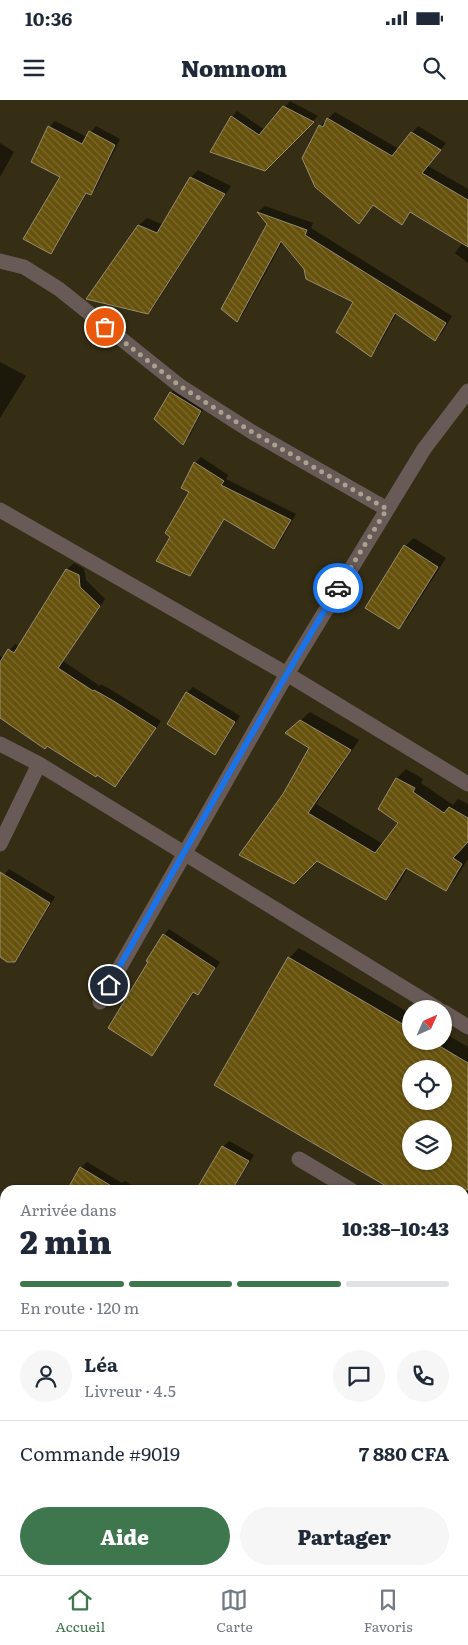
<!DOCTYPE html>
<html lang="fr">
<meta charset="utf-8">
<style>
:root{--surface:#fff;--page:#f6f6f7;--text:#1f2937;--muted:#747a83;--line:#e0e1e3;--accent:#3e764d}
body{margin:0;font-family:Literata,serif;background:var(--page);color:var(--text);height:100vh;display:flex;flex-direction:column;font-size:19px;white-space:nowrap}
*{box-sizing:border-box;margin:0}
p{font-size:16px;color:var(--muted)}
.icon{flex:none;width:28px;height:28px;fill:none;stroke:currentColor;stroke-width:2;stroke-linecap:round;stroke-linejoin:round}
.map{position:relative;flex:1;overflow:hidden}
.drawer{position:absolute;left:0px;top:1085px;width:469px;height:390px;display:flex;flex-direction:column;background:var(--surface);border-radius:15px 15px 0 0;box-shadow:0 1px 4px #0004}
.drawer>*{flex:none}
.needle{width:32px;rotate:45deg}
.tools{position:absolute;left:402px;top:900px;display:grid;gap:10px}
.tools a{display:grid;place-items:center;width:50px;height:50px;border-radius:50%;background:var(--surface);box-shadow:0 1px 4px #0004;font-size:25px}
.pin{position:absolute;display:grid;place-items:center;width:42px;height:42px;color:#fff;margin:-21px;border:2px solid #fff;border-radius:50%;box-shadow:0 1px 5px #0007}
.courier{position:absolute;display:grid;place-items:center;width:50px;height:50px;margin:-25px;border:4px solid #1a73e8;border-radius:50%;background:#fff;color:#222;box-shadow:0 1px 6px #0007}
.headline em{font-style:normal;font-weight:800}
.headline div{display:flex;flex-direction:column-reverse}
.headline{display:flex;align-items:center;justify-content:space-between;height:85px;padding:0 20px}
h1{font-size:32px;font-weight:800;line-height:38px}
.bar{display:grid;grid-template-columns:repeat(4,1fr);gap:8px 5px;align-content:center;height:60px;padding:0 20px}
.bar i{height:6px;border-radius:4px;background:var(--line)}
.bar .selected{background:var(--accent)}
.bar p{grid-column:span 4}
.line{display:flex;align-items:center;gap:12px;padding:0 20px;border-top:1px solid var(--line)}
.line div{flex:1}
.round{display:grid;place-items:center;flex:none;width:52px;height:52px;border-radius:26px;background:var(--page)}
.primary-button{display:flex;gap:10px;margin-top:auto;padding:10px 20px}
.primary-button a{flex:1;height:58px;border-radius:30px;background:var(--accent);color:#fff;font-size:20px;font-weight:800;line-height:58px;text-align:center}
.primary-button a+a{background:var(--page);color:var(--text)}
.status{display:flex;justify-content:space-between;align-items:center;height:35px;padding:0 25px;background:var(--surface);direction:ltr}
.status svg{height:14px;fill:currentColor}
header{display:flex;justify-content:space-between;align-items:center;height:65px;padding:0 20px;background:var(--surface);font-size:22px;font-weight:800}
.dock{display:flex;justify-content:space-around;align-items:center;height:70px;border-top:1px solid var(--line);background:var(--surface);font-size:14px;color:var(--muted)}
.dock a{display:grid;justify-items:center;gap:2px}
.dock .selected{color:var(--accent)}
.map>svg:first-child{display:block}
.shadow{fill:#0007;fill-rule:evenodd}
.building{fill:url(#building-back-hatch);stroke:#968c70;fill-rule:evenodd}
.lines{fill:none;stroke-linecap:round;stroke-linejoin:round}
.minor{stroke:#675a57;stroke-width:15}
.done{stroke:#a9a290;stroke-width:5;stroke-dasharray:0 9}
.route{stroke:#1a73e8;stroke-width:6}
</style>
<div class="status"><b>10:36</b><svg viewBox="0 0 49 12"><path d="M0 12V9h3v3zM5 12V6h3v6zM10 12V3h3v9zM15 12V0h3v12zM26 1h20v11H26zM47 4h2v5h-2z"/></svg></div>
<header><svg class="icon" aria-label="menu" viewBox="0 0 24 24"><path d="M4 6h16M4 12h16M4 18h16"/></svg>Nomnom<svg class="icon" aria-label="search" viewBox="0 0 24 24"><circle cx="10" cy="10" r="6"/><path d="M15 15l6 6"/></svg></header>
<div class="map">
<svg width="468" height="1475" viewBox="0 0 468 1475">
<defs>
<pattern id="building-back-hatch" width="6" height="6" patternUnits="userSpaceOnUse" patternTransform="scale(1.25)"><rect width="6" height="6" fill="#66520d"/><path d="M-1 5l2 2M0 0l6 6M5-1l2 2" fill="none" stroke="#7c6b2f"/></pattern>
</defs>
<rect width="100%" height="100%" fill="#352d14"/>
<path class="shadow" d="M290 1 318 16 265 70 232 17 237 11 265 30Z
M335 12 399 49 418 26 446 43 428 66 468 89V163L455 153 463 142 412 112 402 123 374 104 359 123 303 58 320 26Z
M55 21 87 37 96 26 120 39 96 88 91 94 88 92 56 147 50 153 62 76 49 27Z
M0 43 14 52 0 77Z
M198 70 231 86 155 205 147 213 88 198 139 125 147 118 164 125 191 77Z
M265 106 313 123 311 128 452 216 442 233 435 240 397 213 377 249 370 255 354 202 305 168 283 141 243 214 237 221 268 124 258 112Z
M0 262 26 276 0 318Z
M177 287 206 304 189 337 183 343 171 293Z
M201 357 228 375 226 379 296 414 280 442 274 447 225 418 195 469 190 475 171 436 191 392 195 363Z
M414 438 446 458 407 519 399 528 405 446Z
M74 463 84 469 86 480 105 499 63 561 100 586 101 584 118 594 161 621 121 680 115 686 98 674 0 617V556L3 558 15 544 19 546 67 469Z
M193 587 240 616 221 647 215 653 187 593Z
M310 612 359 640 316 704 383 744 399 723 379 709 397 678 406 669 423 679 421 683 453 705 458 699 468 704V759L455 780 446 789 408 768 395 790 386 799 284 694 311 647 296 625Z
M9 769 55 797 21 854 14 860 0 856V780Z
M169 829 220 862 204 887 198 893 195 891 157 948 151 954 150 862 164 835Z
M299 848 411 914V941H444V933L468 947V1132L464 1130V1090H396L289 858ZM411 969H444V1001H411ZM411 1029H444V1061H411Z
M229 1041 254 1055 233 1090H198L223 1047Z
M87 1062 122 1083 125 1081 139 1090H69L81 1068Z
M468 1215V1246L464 1244V1222Z
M0 1252 5 1255V1285L0 1282Z
M464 1356 468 1358V1370L464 1377Z
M116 1470H196L194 1475H113Z
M348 1470H401L409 1475H345Z"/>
<path class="building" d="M283 6 314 22 265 71 210 52 231 16 259 35Z
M327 18 392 56 411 32 441 50 422 73 468 100V147L410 112 402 125 373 105 359 124 315 87 302 58 319 25 323 27Z
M48 26 82 44 89 31 115 45 91 95 86 93 51 154 23 139 60 77 31 62Z
M190 77 225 94 148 214 86 199 138 125 157 133Z
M257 112 307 130 305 135 446 223 435 241 395 213 371 257 336 232 353 202 306 179 304 169 281 141 237 222 221 209 267 124Z
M170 292 201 311 183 345 154 319Z
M194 362 224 381 221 385 291 420 274 449 224 419 190 476 156 461 170 437 165 433 189 392 181 388Z
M404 445 438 467 399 529 365 508Z
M66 469 79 475 80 487 100 506 58 568 93 591 94 590 112 600 156 628 115 687 97 675 96 677 47 646 45 649 0 618V562L8 549 14 553Z
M186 592 235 622 215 655 167 624Z
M300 620 351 650 308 713 375 753 398 723 378 709 396 678 415 688 413 692 444 713 449 707 468 718V742L453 758 462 764 446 791 406 768 386 800 317 761 294 784 239 755 283 694 309 648 285 633Z
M0 772 50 803 15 862H7L0 857Z
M163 834 215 868 198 895 193 892 152 956 108 928 148 862 146 861Z
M288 857 411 929V941H431L468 963V1090H393L214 985ZM411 969H444V1001H411ZM411 1029H444V1061H411Z
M222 1046 249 1061 232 1090H196Z
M80 1067 118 1090H67Z"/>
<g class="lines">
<path class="minor" d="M0 161 24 167 59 189 180 286 252 332 387 409
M0 410 287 574 468 684
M0 644 39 664 438 909
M0 744 39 664
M100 902 287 574 424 349 468 291
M444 912 468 927
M299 1059 351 1090
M464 1157 468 1159
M464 1267 468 1269
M437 1470 445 1475
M218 1475 221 1470"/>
</g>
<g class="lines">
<path class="done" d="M105 227 180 286 252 332 387 409 338 488"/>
<path class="route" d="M109 885C184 752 259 619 338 488"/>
</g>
</svg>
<div class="tools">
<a><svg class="needle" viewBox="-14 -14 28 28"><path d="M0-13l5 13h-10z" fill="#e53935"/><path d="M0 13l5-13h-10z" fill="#747a83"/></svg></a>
<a><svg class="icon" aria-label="locate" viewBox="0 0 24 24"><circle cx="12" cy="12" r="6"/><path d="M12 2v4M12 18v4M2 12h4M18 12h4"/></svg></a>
<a><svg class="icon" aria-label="layers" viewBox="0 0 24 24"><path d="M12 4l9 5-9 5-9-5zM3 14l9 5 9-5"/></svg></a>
</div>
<div class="pin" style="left:105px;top:227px;background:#ea580c"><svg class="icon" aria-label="bag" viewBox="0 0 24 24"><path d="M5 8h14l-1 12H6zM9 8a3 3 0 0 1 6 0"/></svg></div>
<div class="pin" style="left:109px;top:885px;background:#1f2937"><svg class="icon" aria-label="home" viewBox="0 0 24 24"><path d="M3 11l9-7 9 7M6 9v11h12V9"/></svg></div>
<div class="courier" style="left:338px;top:488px"><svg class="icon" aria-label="car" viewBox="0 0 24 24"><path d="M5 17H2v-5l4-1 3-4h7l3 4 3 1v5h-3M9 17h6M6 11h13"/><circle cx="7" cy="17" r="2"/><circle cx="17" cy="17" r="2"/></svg></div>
<section class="drawer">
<div class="headline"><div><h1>2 min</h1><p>Arrivée dans</p></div><em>10:38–10:43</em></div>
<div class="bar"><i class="selected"></i><i class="selected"></i><i class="selected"></i><i></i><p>En route · 120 m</p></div>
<div class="line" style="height:90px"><a class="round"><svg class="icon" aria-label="person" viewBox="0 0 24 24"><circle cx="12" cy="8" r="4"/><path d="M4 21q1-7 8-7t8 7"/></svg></a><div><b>Léa</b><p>Livreur · 4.5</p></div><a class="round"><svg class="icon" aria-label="chat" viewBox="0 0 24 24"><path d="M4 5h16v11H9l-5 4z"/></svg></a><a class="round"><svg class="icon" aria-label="phone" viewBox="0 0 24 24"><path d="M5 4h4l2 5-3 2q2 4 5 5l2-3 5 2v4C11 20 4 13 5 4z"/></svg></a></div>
<div class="line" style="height:65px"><div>Commande #9019</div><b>7 880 CFA</b></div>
<div class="primary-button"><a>Aide</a><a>Partager</a></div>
</section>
</div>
<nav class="dock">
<a class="selected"><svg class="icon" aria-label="home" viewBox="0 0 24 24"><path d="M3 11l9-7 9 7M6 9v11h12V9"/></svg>Accueil</a>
<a><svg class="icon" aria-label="map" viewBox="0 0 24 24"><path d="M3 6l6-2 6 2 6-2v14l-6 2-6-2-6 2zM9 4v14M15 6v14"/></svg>Carte</a>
<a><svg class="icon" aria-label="saved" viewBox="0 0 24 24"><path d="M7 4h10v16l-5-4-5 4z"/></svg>Favoris</a>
</nav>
